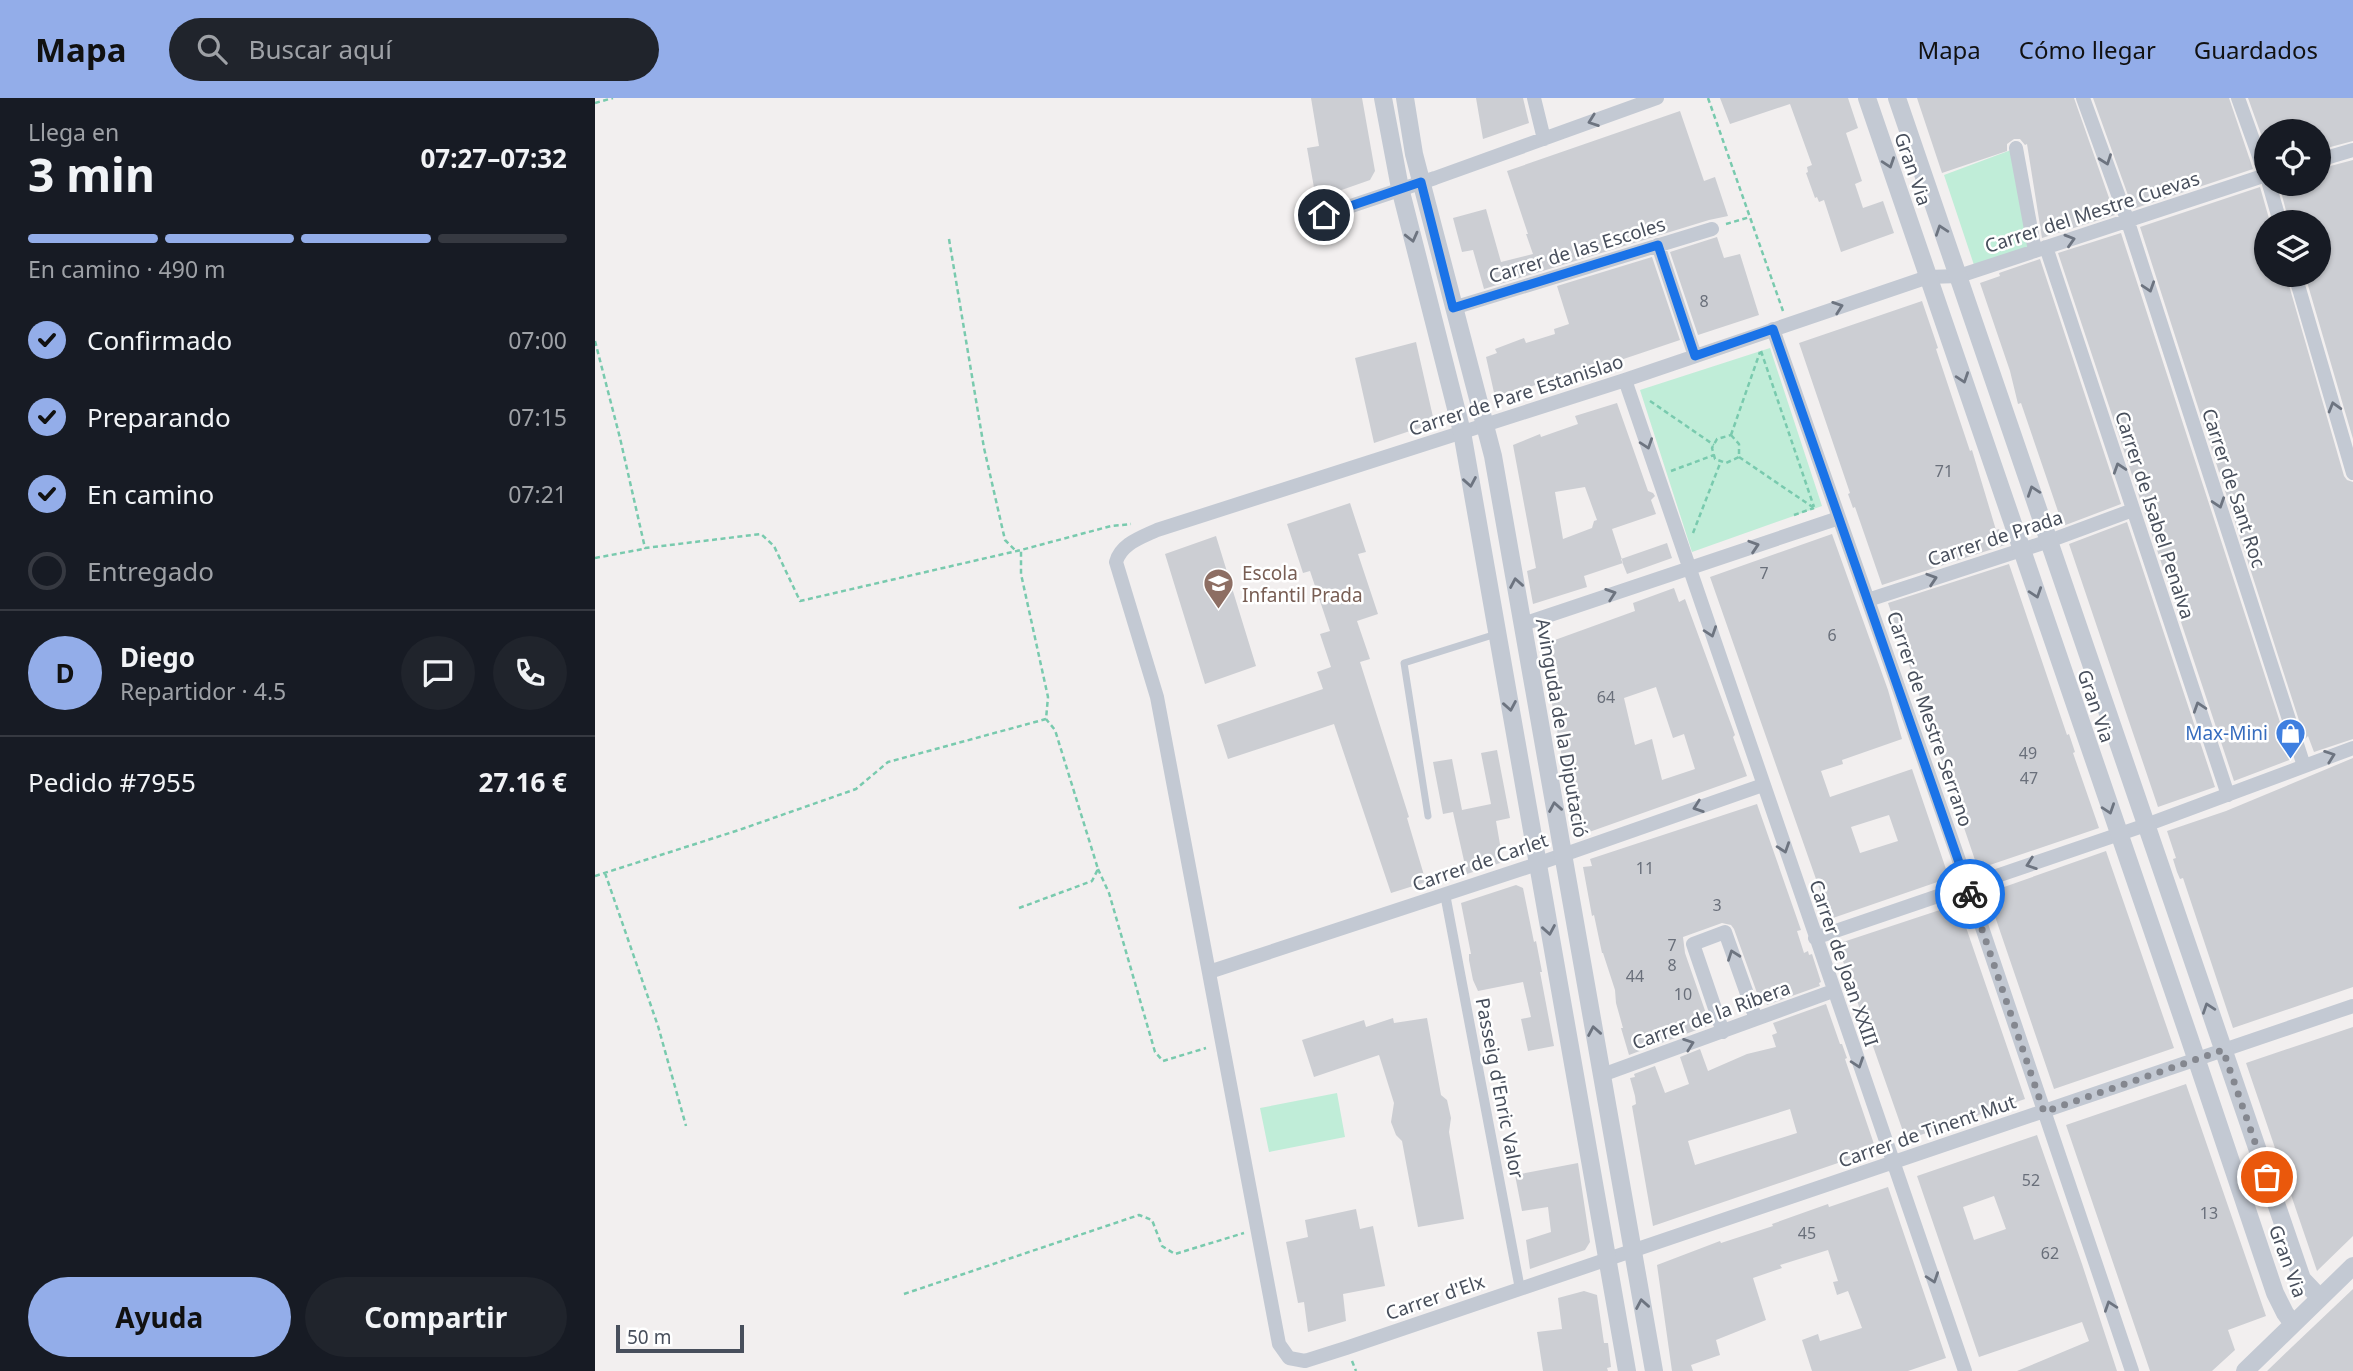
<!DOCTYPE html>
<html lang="es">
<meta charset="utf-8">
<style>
:root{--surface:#171b24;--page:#20242c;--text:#f1f3f6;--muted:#9ea1a6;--line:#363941;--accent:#93ade9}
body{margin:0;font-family:"Noto Sans",sans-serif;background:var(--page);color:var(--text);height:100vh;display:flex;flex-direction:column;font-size:26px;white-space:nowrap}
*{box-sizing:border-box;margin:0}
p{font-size:23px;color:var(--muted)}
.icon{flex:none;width:38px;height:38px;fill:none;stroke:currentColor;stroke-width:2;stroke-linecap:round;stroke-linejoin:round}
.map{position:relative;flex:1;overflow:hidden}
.panel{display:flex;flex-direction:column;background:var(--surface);width:595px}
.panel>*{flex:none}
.controls{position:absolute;left:1659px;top:21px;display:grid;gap:14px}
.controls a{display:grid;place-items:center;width:77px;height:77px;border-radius:50%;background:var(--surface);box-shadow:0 2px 5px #0004;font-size:35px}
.scale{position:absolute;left:21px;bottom:18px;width:128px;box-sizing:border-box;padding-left:7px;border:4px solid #484f5c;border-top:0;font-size:19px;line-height:24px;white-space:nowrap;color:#484f5c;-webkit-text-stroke:5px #fff;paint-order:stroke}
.pin{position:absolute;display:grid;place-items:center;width:60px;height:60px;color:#fff;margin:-30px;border:4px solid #fff;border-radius:50%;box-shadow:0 2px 7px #0007}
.courier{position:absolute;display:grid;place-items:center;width:70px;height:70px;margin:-35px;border:5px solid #1a73e8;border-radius:50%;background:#fff;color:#222;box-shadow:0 2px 9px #0007}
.headline em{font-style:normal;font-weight:700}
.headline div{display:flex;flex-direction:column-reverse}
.headline{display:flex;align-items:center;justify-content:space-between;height:119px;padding:0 28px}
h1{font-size:46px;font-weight:700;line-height:52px}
.bar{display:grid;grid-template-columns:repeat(4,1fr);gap:10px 7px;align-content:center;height:84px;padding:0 28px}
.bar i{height:9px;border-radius:5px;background:var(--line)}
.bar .active{background:var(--accent)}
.bar p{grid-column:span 4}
.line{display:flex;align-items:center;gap:18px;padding:0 28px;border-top:2px solid var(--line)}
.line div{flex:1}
.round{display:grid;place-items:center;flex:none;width:74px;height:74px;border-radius:37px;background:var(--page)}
ol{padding:0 28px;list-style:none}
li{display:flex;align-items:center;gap:21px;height:77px}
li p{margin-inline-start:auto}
li .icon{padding:7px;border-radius:50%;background:var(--accent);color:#111;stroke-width:4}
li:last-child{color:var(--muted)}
li i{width:38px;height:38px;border:4px solid var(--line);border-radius:50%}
.cta{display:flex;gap:14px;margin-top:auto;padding:14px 28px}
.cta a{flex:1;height:80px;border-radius:42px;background:var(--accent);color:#111;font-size:28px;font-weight:700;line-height:80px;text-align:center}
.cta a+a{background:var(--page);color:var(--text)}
header{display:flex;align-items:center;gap:42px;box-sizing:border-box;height:98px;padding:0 35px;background:var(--accent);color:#111}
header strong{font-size:33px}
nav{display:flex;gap:38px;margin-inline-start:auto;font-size:24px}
.search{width:490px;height:63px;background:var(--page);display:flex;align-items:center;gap:18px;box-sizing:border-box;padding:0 24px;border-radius:38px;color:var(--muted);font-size:26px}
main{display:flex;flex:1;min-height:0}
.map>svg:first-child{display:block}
.green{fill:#c0edd8}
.building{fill:#ccced3;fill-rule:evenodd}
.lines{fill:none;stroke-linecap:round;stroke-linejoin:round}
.path{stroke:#79caae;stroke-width:2.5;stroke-dasharray:5 3.5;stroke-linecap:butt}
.service{stroke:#c3c9d3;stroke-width:7}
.pedestrian{stroke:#c3c9d3;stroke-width:10}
.minor{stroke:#c3c9d3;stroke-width:14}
.tertiary{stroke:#c3c9d3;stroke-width:18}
.oneway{stroke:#6d7480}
.done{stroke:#84878f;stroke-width:7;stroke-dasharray:0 12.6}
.route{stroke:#1a73e8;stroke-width:9}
.labels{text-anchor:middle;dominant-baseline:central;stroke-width:5;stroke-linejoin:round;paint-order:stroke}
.number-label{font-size:16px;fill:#696f7a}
.street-label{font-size:19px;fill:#484f5c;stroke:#fff}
.education-label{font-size:19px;fill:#785e54;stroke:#fff;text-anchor:start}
.shop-label{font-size:19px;fill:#366cbe;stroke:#fff;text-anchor:end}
</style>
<header>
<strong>Mapa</strong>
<div class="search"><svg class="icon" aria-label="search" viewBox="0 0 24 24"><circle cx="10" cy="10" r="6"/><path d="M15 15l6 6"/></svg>Buscar aquí</div>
<nav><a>Mapa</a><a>Cómo llegar</a><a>Guardados</a></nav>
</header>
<main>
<section class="panel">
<div class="headline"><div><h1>3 min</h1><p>Llega en</p></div><em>07:27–07:32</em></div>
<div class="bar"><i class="active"></i><i class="active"></i><i class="active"></i><i></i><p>En camino · 490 m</p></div>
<ol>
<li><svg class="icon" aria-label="check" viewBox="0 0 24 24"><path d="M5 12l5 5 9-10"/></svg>Confirmado<p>07:00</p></li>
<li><svg class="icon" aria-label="check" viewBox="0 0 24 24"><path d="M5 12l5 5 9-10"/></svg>Preparando<p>07:15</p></li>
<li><svg class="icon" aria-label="check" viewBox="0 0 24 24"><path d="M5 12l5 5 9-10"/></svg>En camino<p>07:21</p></li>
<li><i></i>Entregado</li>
</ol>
<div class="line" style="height:126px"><b class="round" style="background:var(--accent);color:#111">D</b><div><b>Diego</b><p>Repartidor · 4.5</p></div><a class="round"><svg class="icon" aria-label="chat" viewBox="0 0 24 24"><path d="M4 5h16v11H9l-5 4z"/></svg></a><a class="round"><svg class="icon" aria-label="phone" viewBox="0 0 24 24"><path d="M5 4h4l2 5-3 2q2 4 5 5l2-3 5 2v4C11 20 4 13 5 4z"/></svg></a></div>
<div class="line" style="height:91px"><div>Pedido #7955</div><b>27.16 €</b></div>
<div class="cta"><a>Ayuda</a><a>Compartir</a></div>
</section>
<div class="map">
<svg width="1758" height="1273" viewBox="0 0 1758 1273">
<rect width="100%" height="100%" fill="#f2efef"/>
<path class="green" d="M1416 52 1435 149 1379 167 1349 77Z
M1175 250 1227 408 1097 454 1045 292Z
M742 995 750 1039 674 1054 665 1010Z"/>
<path class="building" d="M716 0H767L780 73 775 82 721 101 712 50 724 48Z
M881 0H928L934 25 888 41Z
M1125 0H1253L1263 30 1251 35 1267 83 1260 86 1268 110 1288 103 1299 135 1246 154 1229 102 1224 104 1222 99 1220 100 1211 75 1213 74 1212 69 1217 67 1195 6 1135 26Z
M1322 0H1479L1520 117 1447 140 1432 46 1430 47 1425 41H1419L1412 46V53L1347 75Z
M1498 0H1634L1658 71 1538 111Z
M1653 0H1758V43L1724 52V33H1671V50Z
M1085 13 1109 83 1120 79 1133 118 1114 122 889 191 878 152 867 154 858 120 891 111 906 164 938 156 931 136H933L912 73Z
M1758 62V341L1710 177H1724V124H1694L1684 86H1724V71Z
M1665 89 1675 124H1671V177H1691L1749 378 1752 382 1758 384V641L1719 654 1713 638 1710 641 1545 129Z
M1526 135 1697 661 1639 683 1463 155Z
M1122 139 1129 160 1145 156 1164 217 1103 237 1075 154Z
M1057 159 1085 242 975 279 974 277 900 299 891 259 902 255 900 251 929 240 931 245 960 236 959 231 974 226 962 188Z
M1445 161 1526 406 1468 428 1426 305 1423 306 1415 273 1385 185 1405 178 1404 175Z
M1327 203 1343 250 1341 251 1375 353 1377 352 1401 432 1404 431 1410 447 1287 487 1260 409 1258 410 1253 396 1255 395 1204 245Z
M821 244 838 319 833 327 779 345 760 260Z
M1022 305 1053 393 1058 395 1060 398 1056 402 1061 416 1017 431 1028 465 989 478 992 489 938 506 932 473 941 470 918 347 945 336 946 339 983 326 980 318ZM990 389 1002 422 999 423 997 430 968 441 960 394Z
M755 405 771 454 763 456 783 516 762 523 775 561 765 564 814 719 812 720 831 784 796 795 739 626 633 661 622 627 728 591 722 574 736 569 725 536 735 533 715 473 708 475 692 426Z
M1532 424 1620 689 1563 709 1474 446Z
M1237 436 1293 592 1307 641 1247 662 1248 666 1226 673 1235 699 1317 671 1354 780 1235 821 1115 479ZM1294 717 1303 743 1265 755 1256 729Z
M621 438 661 568 610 586 570 456Z
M1072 445 1077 460 1032 476 1026 461Z
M1414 466 1472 637 1474 636 1480 654 1478 655 1504 730 1383 771 1293 505Z
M1079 490 1084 504 1090 501 1140 637 1138 639 1152 678 983 738 974 690 971 688 968 676 970 675 946 547 1040 513 1038 505ZM1061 589 1078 640 1089 636 1100 671 1067 682 1057 641 1040 647 1029 600Z
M902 652 915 720 901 723 908 764 872 776 858 714 848 716 838 664 857 661 867 712 896 706 886 655Z
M1758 660V889L1638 930 1588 780 1585 781 1582 774 1578 761 1581 760 1572 733 1631 713Z
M1162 706 1206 832 1202 833 1209 855 1213 853 1214 857 1217 856 1226 884 1224 885 1225 888 1172 907 1171 905 1166 906 1139 831 1136 827 1127 825 1088 839 1090 855 1115 927 1034 957 1026 930H1028L1021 905 1020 892 1008 855H1007L999 817 997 818 988 769 997 768 995 761Z
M1511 753 1579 950 1459 991 1392 795Z
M921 787 928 790 939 844 941 843 942 848 947 874H945L959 948 933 953 926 921 936 919 928 884 883 893 878 882 874 862V856H876L866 805Z
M1363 806 1430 1001 1311 1042 1242 846Z
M1231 906 1245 946H1247L1252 960 1250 961 1281 1052 1058 1128 1037 1008 1041 1006 1040 998 1035 980 1040 979 1039 976 1060 968 1070 995 1094 986 1085 959 1105 951 1113 973 1152 956 1181 949 1177 937 1182 935 1178 925ZM1195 1011 1202 1035 1100 1067 1093 1043Z
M798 920 799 925 832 920 846 997 852 1002 856 1020 854 1034 869 1121 823 1129 807 1043 801 1037 796 1024 799 1005 784 957 719 979 707 942 769 922 771 929Z
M1758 929V1138L1722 1173 1651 965Z
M1591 986 1671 1218 1633 1232 1640 1252 1617 1273H1555L1471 1027Z
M1442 1037 1487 1166 1522 1273H1422L1494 1243 1487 1224 1384 1259 1322 1078ZM1399 1098 1411 1131 1379 1142 1368 1109Z
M983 1065 995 1144 990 1152 935 1171 931 1142 956 1134 953 1109 927 1113 920 1077Z
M1293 1089 1351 1260 1313 1273H1217L1207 1242 1223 1236 1225 1243 1267 1230 1253 1193 1242 1197 1238 1184 1243 1183 1233 1152 1185 1167 1187 1170 1158 1180 1171 1222 1121 1242 1125 1257 1096 1267 1098 1273H1077L1062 1167 1125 1143 1126 1145 1178 1128 1177 1126 1216 1112 1233 1106 1234 1109Z
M761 1111 765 1131 778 1128 790 1188 748 1196 751 1223 713 1234 709 1204 703 1205 691 1144 713 1139 710 1122Z
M1758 1191V1273H1672L1698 1248Z
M989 1193 1002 1197 1009 1245H1013L1016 1269 1012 1270 1013 1273H948L942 1234 967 1231 963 1200Z"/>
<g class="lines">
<path class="path" d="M1113 0 1188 213
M0 5 18 0
M1131 126 1155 119
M354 141 389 350 410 442 420 452
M0 243 25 340 50 450 166 436 179 448 205 503 426 452 516 428 536 426
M1166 253 1219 409
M1055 303 1119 347
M1136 337 1165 254
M1136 337 1144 346V359L1131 365 1120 361 1117 350 1122 341Z
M1144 359 1219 410
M1076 373 1119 357
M1199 417 1219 410
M1098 435 1126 363
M0 460 48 451
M503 771 514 795 560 954 568 963 611 950
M10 775 63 928 91 1028
M0 778 144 732 261 691 293 664 451 621 453 599 426 476V452
M424 810 497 783 503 771 460 632 451 621
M309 1196 544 1117 557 1122 567 1148 580 1156 649 1135
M757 1263 761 1273"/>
<path class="service" d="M833 718 809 565 901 536"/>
<path class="pedestrian" d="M850 796 925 1191"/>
<path class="minor" d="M939 0 949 41
M1488 0 1533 124 1709 668
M1643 0 1671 78
M1421 50 1440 153
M1724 62 1758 52
M1671 77 1364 178 1333 179 1030 282 562 432C545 440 526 446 521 464L562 599 684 1246 694 1260 710 1263 751 1250 1758 908
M1674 86 1685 124
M729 117 840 80 1062 0
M1063 147 1100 258
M1451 149 1633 697
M1700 177 1758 375
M858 210 1117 131
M1178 231 1373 788 1537 1273
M1030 282 1370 1273
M1273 502 1454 443 1538 412
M928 526 1244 420
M1220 840 1551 727 1758 650
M614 874 942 766 1168 687
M1128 934 1098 846 1130 834 1161 921
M1007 977 1238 893"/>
<path class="tertiary" d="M788 0 805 90 867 334 1032 1273
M810 0 819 56 898 358 1059 1273
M1272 0 1594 939 1680 1195 1690 1215 1698 1226
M1302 0 1707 1181 1725 1200
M1650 1273 1758 1168"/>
</g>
<defs><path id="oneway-chevron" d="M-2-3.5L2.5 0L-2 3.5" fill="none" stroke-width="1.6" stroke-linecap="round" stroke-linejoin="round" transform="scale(1.75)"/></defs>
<g class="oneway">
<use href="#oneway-chevron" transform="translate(998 23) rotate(160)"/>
<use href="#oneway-chevron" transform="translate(1511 62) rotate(70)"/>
<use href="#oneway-chevron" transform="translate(1294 65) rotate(71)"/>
<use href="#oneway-chevron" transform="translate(1346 132) rotate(-109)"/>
<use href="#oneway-chevron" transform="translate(817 139) rotate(76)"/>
<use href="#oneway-chevron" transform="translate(1475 142) rotate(-17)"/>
<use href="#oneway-chevron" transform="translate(1554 189) rotate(72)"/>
<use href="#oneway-chevron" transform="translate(1243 209) rotate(-19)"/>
<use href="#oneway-chevron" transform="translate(1368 280) rotate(71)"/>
<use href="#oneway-chevron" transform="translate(1739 309) rotate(-106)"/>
<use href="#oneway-chevron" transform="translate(1052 346) rotate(71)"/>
<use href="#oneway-chevron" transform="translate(1524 370) rotate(-108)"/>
<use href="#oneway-chevron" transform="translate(875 384) rotate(80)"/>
<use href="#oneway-chevron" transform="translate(1438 393) rotate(-109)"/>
<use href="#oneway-chevron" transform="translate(1624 405) rotate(72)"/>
<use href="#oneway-chevron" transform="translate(1159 448) rotate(-18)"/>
<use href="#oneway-chevron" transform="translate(1337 481) rotate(-18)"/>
<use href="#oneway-chevron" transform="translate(921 485) rotate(-100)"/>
<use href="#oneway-chevron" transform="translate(1441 495) rotate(71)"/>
<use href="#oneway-chevron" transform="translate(1016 496) rotate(-19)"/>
<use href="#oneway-chevron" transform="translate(1116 534) rotate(71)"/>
<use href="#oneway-chevron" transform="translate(915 608) rotate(80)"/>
<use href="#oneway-chevron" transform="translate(1604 609) rotate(-108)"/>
<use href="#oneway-chevron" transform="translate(1735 658) rotate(-20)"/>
<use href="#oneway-chevron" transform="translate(960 709) rotate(-100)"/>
<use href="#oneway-chevron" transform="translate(1103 709) rotate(161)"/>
<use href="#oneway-chevron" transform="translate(1514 711) rotate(71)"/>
<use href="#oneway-chevron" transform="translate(1189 750) rotate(71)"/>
<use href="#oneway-chevron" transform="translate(1436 766) rotate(161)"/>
<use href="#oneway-chevron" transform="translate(954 832) rotate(80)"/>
<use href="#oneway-chevron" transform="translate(1138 857) rotate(-110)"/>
<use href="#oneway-chevron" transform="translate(1613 910) rotate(-109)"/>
<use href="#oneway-chevron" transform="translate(999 933) rotate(-100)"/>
<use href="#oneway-chevron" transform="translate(1094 946) rotate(-20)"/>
<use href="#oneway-chevron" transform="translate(1263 965) rotate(71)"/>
<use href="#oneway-chevron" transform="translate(1338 1180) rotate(71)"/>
<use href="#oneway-chevron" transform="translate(1047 1206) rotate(-100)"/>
<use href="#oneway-chevron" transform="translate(1515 1208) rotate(-109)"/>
</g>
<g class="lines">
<path class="done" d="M1375 796 1449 1014 1628 952 1672 1079"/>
<path class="route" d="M729 117 826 84 858 210 1063 147 1100 258 1178 231 1375 796"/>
</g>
<defs>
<symbol id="school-pin" viewBox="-11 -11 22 30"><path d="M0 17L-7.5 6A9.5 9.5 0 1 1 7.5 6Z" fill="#8d6e63" stroke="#fff"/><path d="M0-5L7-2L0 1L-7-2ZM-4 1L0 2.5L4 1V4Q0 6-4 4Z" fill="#fff"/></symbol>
<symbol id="shop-pin" viewBox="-11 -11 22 30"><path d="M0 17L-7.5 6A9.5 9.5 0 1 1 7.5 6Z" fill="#3f7fe0" stroke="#fff"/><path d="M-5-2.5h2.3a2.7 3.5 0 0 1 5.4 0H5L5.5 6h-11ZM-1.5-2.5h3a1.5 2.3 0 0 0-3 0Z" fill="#fff"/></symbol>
</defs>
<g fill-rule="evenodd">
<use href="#school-pin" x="606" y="468" width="35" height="47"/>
<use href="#shop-pin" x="1678" y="618" width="35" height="47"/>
</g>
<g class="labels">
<g class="number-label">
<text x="1109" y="203">8</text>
<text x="1349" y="373">71</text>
<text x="1169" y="475">7</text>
<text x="1237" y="537">6</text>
<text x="1011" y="599">64</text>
<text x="1433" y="655">49</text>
<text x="1434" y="680">47</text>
<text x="1050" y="770">11</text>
<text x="1122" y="807">3</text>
<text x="1077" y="847">7</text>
<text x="1077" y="867">8</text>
<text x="1040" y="878">44</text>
<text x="1088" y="896">10</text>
<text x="1436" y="1082">52</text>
<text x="1614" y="1115">13</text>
<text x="1212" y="1135">45</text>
<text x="1455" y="1155">62</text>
</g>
<g class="street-label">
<text transform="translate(1318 71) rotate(71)">Gran Via</text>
<text transform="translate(1497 114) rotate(-18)">Carrer del Mestre Cuevas</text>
<text transform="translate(982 152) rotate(-17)">Carrer de las Escoles</text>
<text transform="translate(921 297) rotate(-18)">Carrer de Pare Estanislao</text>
<text transform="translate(1639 390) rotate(72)">Carrer de Sant Roc</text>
<text transform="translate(1560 417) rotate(72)">Carrer de Isabel Penalva</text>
<text transform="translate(1400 440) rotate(-18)">Carrer de Prada</text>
<text transform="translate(1501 608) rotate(71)">Gran Via</text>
<text transform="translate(1335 621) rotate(71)">Carrer de Mestre Serrano</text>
<text transform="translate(967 630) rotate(80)">Avinguda de la Diputació</text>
<text transform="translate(885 764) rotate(-19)">Carrer de Carlet</text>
<text transform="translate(1249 865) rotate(71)">Carrer de Joan XXIII</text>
<text transform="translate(1116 917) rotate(-20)">Carrer de la Ribera</text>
<text transform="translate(905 990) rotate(79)">Passeig d'Enric Valor</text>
<text transform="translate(1332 1033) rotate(-19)">Carrer de Tinent Mut</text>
<text transform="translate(1693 1163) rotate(70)">Gran Via</text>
<text transform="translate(840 1199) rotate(-19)">Carrer d'Elx</text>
</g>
<g class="education-label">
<text x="647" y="475">Escola<tspan x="647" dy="22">Infantil Prada</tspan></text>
</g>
<g class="shop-label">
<text x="1673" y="635">Max-Mini</text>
</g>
</g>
</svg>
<div class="controls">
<a><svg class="icon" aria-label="locate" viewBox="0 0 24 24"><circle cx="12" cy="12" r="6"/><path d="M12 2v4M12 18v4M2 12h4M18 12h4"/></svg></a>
<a><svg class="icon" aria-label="layers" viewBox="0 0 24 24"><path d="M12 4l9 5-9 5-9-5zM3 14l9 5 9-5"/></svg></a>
</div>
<div class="scale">50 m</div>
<div class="pin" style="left:1672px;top:1079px;background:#ea580c"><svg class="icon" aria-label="bag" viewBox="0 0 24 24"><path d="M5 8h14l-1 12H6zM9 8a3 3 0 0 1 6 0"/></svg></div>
<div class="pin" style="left:729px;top:117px;background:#1f2937"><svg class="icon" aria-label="home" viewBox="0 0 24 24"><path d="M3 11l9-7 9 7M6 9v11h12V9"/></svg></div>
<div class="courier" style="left:1375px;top:796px"><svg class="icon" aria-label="bike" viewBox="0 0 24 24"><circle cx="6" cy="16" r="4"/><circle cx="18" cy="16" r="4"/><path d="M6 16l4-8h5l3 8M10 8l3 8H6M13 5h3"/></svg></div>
</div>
</main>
